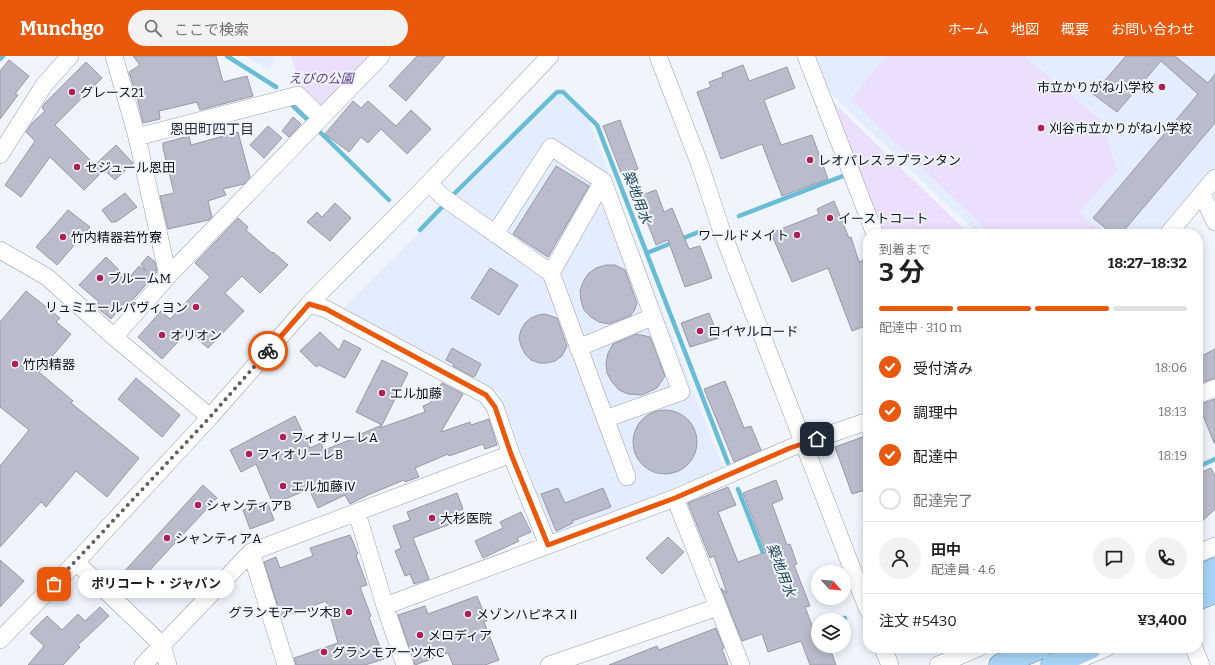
<!DOCTYPE html>
<html lang="ja">
<meta charset="utf-8">
<style>
:root{--surface:#fff;--page:#f2f2f2;--text:#202124;--muted:#757577;--line:#e0e0e0;--accent:#ea580c}
body{margin:0;font-family:Bitter,"Noto Sans JP",serif;background:var(--page);color:var(--text);height:100vh;display:flex;flex-direction:column;font-size:15px;white-space:nowrap}
*{box-sizing:border-box;margin:0}
p{font-size:13px;color:var(--muted)}
.icon{flex:none;width:22px;height:22px;fill:none;stroke:currentColor;stroke-width:2;stroke-linecap:round;stroke-linejoin:round}
.map{position:relative;flex:1;overflow:hidden}
.side{position:absolute;left:863px;top:173px;width:340px;height:424px;display:flex;flex-direction:column;background:var(--surface);border-radius:16px;box-shadow:0 2px 10px #0003}
.side>*{flex:none}
.needle{width:26px;rotate:117deg}
.controls{position:absolute;left:811px;top:509px;display:grid;gap:8px}
.controls a{display:grid;place-items:center;width:40px;height:40px;border-radius:50%;background:var(--surface);box-shadow:0 2px 10px #0003;font-size:20px}
.pin{position:absolute;display:grid;place-items:center;width:34px;height:34px;color:#fff;margin:-17px;border-radius:8px;box-shadow:0 2px 6px #0006}
.courier{position:absolute;display:grid;place-items:center;width:40px;height:40px;margin:-20px;border:3px solid #ea580c;border-radius:50%;background:#fff;color:#222;box-shadow:0 1px 5px #0007}
.bubble{position:absolute;height:28px;border-radius:14px;background:var(--surface);box-shadow:0 2px 10px #0003;font-size:13px;font-weight:700;line-height:28px;text-align:center}
.overview em{font-style:normal;font-weight:700}
.overview div{display:flex;flex-direction:column-reverse}
.overview{display:flex;align-items:center;justify-content:space-between;height:68px;padding:0 16px}
h1{font-size:26px;font-weight:700;line-height:30px}
.bar{display:grid;grid-template-columns:repeat(4,1fr);gap:6px 4px;align-content:center;height:48px;padding:0 16px}
.bar i{height:5px;border-radius:3px;background:var(--line)}
.bar .active{background:var(--accent)}
.bar p{grid-column:span 4}
.line{display:flex;align-items:center;gap:10px;padding:0 16px;border-top:1px solid var(--line)}
.line div{flex:1}
.round{display:grid;place-items:center;flex:none;width:42px;height:42px;border-radius:21px;background:var(--page)}
ol{padding:0 16px;list-style:none}
li{display:flex;align-items:center;gap:12px;height:44px}
li p{margin-inline-start:auto}
li .icon{padding:4px;border-radius:50%;background:var(--accent);color:#fff;stroke-width:4}
li:last-child{color:var(--muted)}
li i{width:22px;height:22px;border:2px solid var(--line);border-radius:50%}
header{display:flex;align-items:center;gap:24px;box-sizing:border-box;height:56px;padding:0 20px;background:var(--accent);color:#fff}
header strong{font-size:19px}
nav{display:flex;gap:22px;margin-inline-start:auto;font-size:14px}
.search{width:280px;height:36px;background:var(--page);display:flex;align-items:center;gap:10px;box-sizing:border-box;padding:0 14px;border-radius:22px;color:var(--muted);font-size:15px}
.map>svg:first-child{display:block}
.built{fill:#e3edfe}
.green{fill:#ecdffe}
.lines{fill:none;stroke-linecap:round;stroke-linejoin:round}
.stream{stroke:#68bcd6;stroke-width:4.5}
.building{fill:#bbbccb;stroke:#9899a8}
.minor-casing{stroke:#989fad;stroke-width:18}
.highway-casing{stroke:#708fa8;stroke-width:23}
.minor{stroke:#fff;stroke-width:17}
.highway{stroke:#a6d4f7;stroke-width:22}
.done{stroke:#5c6066;stroke-width:4;stroke-dasharray:0 7.2}
.route{stroke:#ea580c;stroke-width:5}
.poi-dot{fill:#af1f52;stroke:#eff4fd;stroke-width:1.5}
.labels{text-anchor:middle;dominant-baseline:central;stroke-width:4;stroke-linejoin:round;paint-order:stroke}
.park-label{font-size:13px;font-style:italic;fill:#63408a;stroke:#eff4fd}
.poi-label{font-size:13px;fill:#0d1015;stroke:#eff4fd;text-anchor:start}
.neighbourhood-label{font-size:14px;fill:#272e38;stroke:#eff4fd}
.water-label{font-size:14px;font-style:italic;fill:#234955;stroke:#eff4fd}
</style>
<header>
<strong>Munchgo</strong>
<div class="search"><svg class="icon" aria-label="search" viewBox="0 0 24 24"><circle cx="10" cy="10" r="6"/><path d="M15 15l6 6"/></svg>ここで検索</div>
<nav><a>ホーム</a><a>地図</a><a>概要</a><a>お問い合わせ</a></nav>
</header>
<div class="map">
<svg width="1215" height="609" viewBox="0 0 1215 609">
<rect width="100%" height="100%" fill="#eff4fd"/>
<path class="built" d="M245 0H275L270 14Z
M811 0H1215V113L1159 178H978L823 30Z
M559 38 588 62 723 412 553 480 499 336 337 259Z"/>
<path class="green" d="M291 0H372L321 52 302 34Z
M887 0H1024L1101 64 1117 114 1079 157 1104 178H991L851 43Z
M833 46 969 178H883Z"/>
<g class="lines">
<path class="stream" d="M227 0 276 31
M0 3 3 0
M293 50 309 65
M320 76 389 144
M454 138 557 36H563L597 69 728 407
M739 160 843 120
M420 174 444 149
M647 197 701 175
M1198 411 1215 403
M738 433 765 502
M838 564 845 562
M809 575 818 572"/>
</g>
<path class="building" d="M133 0H216L223 26 247 20 253 40 200 54 197 46 159 55 160 63 143 67 136 36 134 32 129 16 140 9Z
M417 0H445L406 45 389 30Z
M1126 0H1175L1208 27 1215 18V67L1121 178H1113L1093 162 1198 38 1161 5 1117 56 1093 38Z
M9 4 29 20 15 38 18 39 0 63V15Z
M86 6 102 22 55 69 102 116 84 134 50 101 21 141 5 129 35 85 26 76 32 67 45 55 42 52 44 48Z
M743 9 749 25 787 11 795 32 764 44 781 89 812 79 828 123 782 140 762 88 721 103 697 36 711 31 709 26 723 21 722 17Z
M353 45 361 52 368 45 396 70 411 54 431 73 407 98 381 73 368 87 361 81 349 96 325 78Z
M293 61 301 68 289 81 282 75Z
M620 64 638 113 622 119 603 70Z
M268 70 282 82 264 102 250 89Z
M238 76 250 121 244 128 223 133 226 139 208 145 212 161 209 164 168 173 160 140 174 137 163 92V87L189 80 191 89Z
M116 89 133 107 115 124 97 107Z
M556 110 589 130 548 201 513 178Z
M656 134 664 156 672 152 689 193 700 190 712 222 685 231 668 184 656 189 644 158 640 160 633 142Z
M125 137 137 151 116 166H111L102 154Z
M834 145 849 182 851 181 859 206 864 204 868 214V269L852 275 828 212 792 226 771 177 819 158 817 153Z
M335 147 351 162 330 185 307 166 317 156 322 161Z
M68 154 90 171 57 209 36 191Z
M238 162 248 171 246 174 272 197 273 196 288 209 260 237 242 220 225 237 244 255 208 292 188 275 162 303 138 281 161 255 170 263 210 221 195 207Z
M148 200 155 206 157 216 129 248 126 245 111 263 95 250 99 246 79 229 106 201 128 223 139 210 146 215 141 208Z
M606 209H615L625 214 637 247 634 255 630 260 609 268 599 266 591 261 584 254 581 245 580 235 583 226 588 218 596 212Z
M490 212 518 229 499 259 471 242Z
M26 235 60 262 56 266 71 278 39 316 73 345 71 347 139 402 107 441 76 415 46 451 41 446 0 491V410L29 374 0 351V266Z
M709 257 719 282 690 291 681 267Z
M545 258 557 262 567 290 562 300 555 305 547 307H539L531 304 525 298 521 290 519 282 521 274 525 267 531 262 538 259Z
M320 276 339 294 344 284 361 293 345 322 319 309 316 311 300 295Z
M637 278 650 281 665 320 657 332 642 339 628 338 619 334 612 326 607 317 606 307 608 297 613 288Z
M452 292 481 308 475 320 473 321 453 310 454 308 446 304Z
M1215 293V322L1198 328V302Z
M382 304 408 317 382 369 356 356Z
M136 322 180 359 162 381 118 343Z
M725 325 744 372 751 370 761 394 734 406 704 333Z
M442 327 463 338 441 376 470 366 471 369 489 363 497 389 485 393 483 388 449 400 448 398 415 412 419 421 405 426 404 424 368 439 350 448 345 439 318 452 309 433 273 448 256 408 241 416 230 394 295 360 310 392 321 387 324 394 355 382 354 381 382 369 380 372 425 356 423 350 430 347Z
M1215 343V387H1214L1199 349Z
M633 386a32 32 0 1 1 64 0a32 32 0 1 1-64 0Z
M868 379V433L852 438 835 391Z
M1211 412 1215 420V453L1198 469V418Z
M776 424 783 443 772 448 787 489 790 488 797 508 794 509 810 550 805 551 815 577 818 575V590H829L836 609H810L801 585 768 596 762 578 742 585 721 532 727 537 714 500 710 502 688 447 728 431 736 449 718 456 738 506 766 496 743 437Z
M203 429 217 442 134 531 121 519Z
M558 432 565 447 603 432 611 451 572 465 573 467 556 475 541 438Z
M457 437 463 453 453 457 456 466 413 482 429 523 414 528 410 518 405 520 395 495 401 492 393 470 410 464 407 456Z
M267 445 274 464 250 473 243 454Z
M521 456 531 476 517 482 519 485 483 502 475 485 503 472 500 466Z
M350 479 358 498 356 499 367 529 360 531 371 560 369 561 384 603 365 609H296L294 602 338 587 326 545 281 561 264 506 276 501 280 512 313 500 310 492Z
M668 481 684 496 662 518 646 502Z
M0 504 24 525 0 551Z
M477 540 487 565 484 566 499 604 485 609H453L448 597 415 609 398 559 425 550 428 558Z
M100 551 109 560 78 589 80 591 63 609H28L44 590 30 577 47 560 62 574 78 558 85 565Z
M716 572 724 592 722 593 728 609H609L657 590 659 594Z"/>
<g class="lines">
<defs>
<path id="minor" d="M114 0 137 81 168 220 114 281
M658 0 700 109 721 173 868 554
M806 0 875 178
M137 81 298 39 321 62
M0 99 44 29 70 0
M429 127 443 141 551 217 627 421
M1202 138 1215 166
M495 178 551 91 603 125 681 336 605 363
M1168 178 1215 122
M0 194 47 221 114 281 210 361
M551 217 603 125
M168 220 381 0
M309 248 326 253 486 339 495 351 511 398 548 489
M578 292 652 261
M1198 339 1215 332
M675 442 741 609
M357 457 385 550 405 609
M251 496 286 609
M1198 498 1215 490
M76 506 162 589 168 609
M385 550 675 442 790 392 868 365
M0 584 76 506 210 361 309 248 429 127 550 0
M883 592 890 609
M1194 592 1201 609
M1080 603 1106 592
M143 609 251 496 511 398
M549 609 718 551
M938 609 978 592"/>
<path id="highway" d="M1198 521 1215 513
M1198 543 1215 536
M1000 609 1040 592
M1052 609 1090 592"/>
</defs>
<use href="#minor" class="minor-casing"/>
<use href="#highway" class="highway-casing"/>
<use href="#minor" class="minor"/>
<use href="#highway" class="highway"/>
</g>
<g class="lines">
<path class="done" d="M54 528 210 361 268 295"/>
<path class="route" d="M268 295 309 248 326 253 486 339 495 351 511 398 548 489 675 442 790 392 817 383"/>
</g>
<g class="poi-dot">
<circle cx="1162" cy="31" r="4"/>
<circle cx="72" cy="36" r="4"/>
<circle cx="1041" cy="72" r="4"/>
<circle cx="810" cy="104" r="4"/>
<circle cx="77" cy="111" r="4"/>
<circle cx="830" cy="162" r="4"/>
<circle cx="797" cy="179" r="4"/>
<circle cx="63" cy="181" r="4"/>
<circle cx="100" cy="222" r="4"/>
<circle cx="196" cy="251" r="4"/>
<circle cx="700" cy="275" r="4"/>
<circle cx="162" cy="279" r="4"/>
<circle cx="15" cy="308" r="4"/>
<circle cx="382" cy="337" r="4"/>
<circle cx="283" cy="381" r="4"/>
<circle cx="249" cy="398" r="4"/>
<circle cx="283" cy="430" r="4"/>
<circle cx="198" cy="449" r="4"/>
<circle cx="432" cy="462" r="4"/>
<circle cx="167" cy="482" r="4"/>
<circle cx="349" cy="556" r="4"/>
<circle cx="468" cy="558" r="4"/>
<circle cx="420" cy="579" r="4"/>
<circle cx="324" cy="596" r="4"/>
</g>
<g class="labels">
<g class="park-label">
<text x="321" y="22">えびの公園</text>
</g>
<g class="poi-label">
<text x="1154" y="31" text-anchor="end">市立かりがね小学校</text>
<text x="80" y="36">グレース21</text>
<text x="1049" y="72">刈谷市立かりがね小学校</text>
<text x="818" y="104">レオパレスラプランタン</text>
<text x="85" y="111">セジュール恩田</text>
<text x="838" y="162">イーストコート</text>
<text x="789" y="179" text-anchor="end">ワールドメイト</text>
<text x="71" y="181">竹内精器若竹寮</text>
<text x="108" y="222">ブルームM</text>
<text x="188" y="251" text-anchor="end">リュミエールパヴィヨン</text>
<text x="708" y="275">ロイヤルロード</text>
<text x="170" y="279">オリオン</text>
<text x="23" y="308">竹内精器</text>
<text x="390" y="337">エル加藤</text>
<text x="291" y="381">フィオリーレA</text>
<text x="257" y="398">フィオリーレB</text>
<text x="291" y="430">エル加藤Ⅳ</text>
<text x="206" y="449">シャンティアB</text>
<text x="440" y="462">大杉医院</text>
<text x="175" y="482">シャンティアA</text>
<text x="341" y="556" text-anchor="end">グランモア一ツ木B</text>
<text x="476" y="558">メゾンハピネスⅡ</text>
<text x="428" y="579">メロディア</text>
<text x="332" y="596">グランモア一ツ木C</text>
</g>
<g class="neighbourhood-label">
<text x="212" y="73">恩田町四丁目</text>
</g>
<g class="water-label">
<text transform="translate(637 141) rotate(69)">築地用水</text>
<text transform="translate(781 514) rotate(69)">築地用水</text>
</g>
</g>
</svg>
<div class="controls">
<a><svg class="needle" viewBox="-14 -14 28 28"><path d="M0-13l5 13h-10z" fill="#e53935"/><path d="M0 13l5-13h-10z" fill="#757577"/></svg></a>
<a><svg class="icon" aria-label="layers" viewBox="0 0 24 24"><path d="M12 4l9 5-9 5-9-5zM3 14l9 5 9-5"/></svg></a>
</div>
<div class="pin" style="left:54px;top:528px;background:#ea580c"><svg class="icon" aria-label="bag" viewBox="0 0 24 24"><path d="M5 8h14l-1 12H6zM9 8a3 3 0 0 1 6 0"/></svg></div>
<div class="pin" style="left:817px;top:383px;background:#1f2937"><svg class="icon" aria-label="home" viewBox="0 0 24 24"><path d="M3 11l9-7 9 7M6 9v11h12V9"/></svg></div>
<div class="courier" style="left:268px;top:295px"><svg class="icon" aria-label="bike" viewBox="0 0 24 24"><circle cx="6" cy="16" r="4"/><circle cx="18" cy="16" r="4"/><path d="M6 16l4-8h5l3 8M10 8l3 8H6M13 5h3"/></svg></div>
<div class="bubble" style="left:78px;top:514px;width:156px">ポリコート・ジャパン</div>
<section class="side">
<div class="overview"><div><h1>3 分</h1><p>到着まで</p></div><em>18:27–18:32</em></div>
<div class="bar"><i class="active"></i><i class="active"></i><i class="active"></i><i></i><p>配達中 · 310 m</p></div>
<ol>
<li><svg class="icon" aria-label="check" viewBox="0 0 24 24"><path d="M5 12l5 5 9-10"/></svg>受付済み<p>18:06</p></li>
<li><svg class="icon" aria-label="check" viewBox="0 0 24 24"><path d="M5 12l5 5 9-10"/></svg>調理中<p>18:13</p></li>
<li><svg class="icon" aria-label="check" viewBox="0 0 24 24"><path d="M5 12l5 5 9-10"/></svg>配達中<p>18:19</p></li>
<li><i></i>配達完了</li>
</ol>
<div class="line" style="height:72px"><a class="round"><svg class="icon" aria-label="person" viewBox="0 0 24 24"><circle cx="12" cy="8" r="4"/><path d="M4 21q1-7 8-7t8 7"/></svg></a><div><b>田中</b><p>配達員 · 4.6</p></div><a class="round"><svg class="icon" aria-label="chat" viewBox="0 0 24 24"><path d="M4 5h16v11H9l-5 4z"/></svg></a><a class="round"><svg class="icon" aria-label="phone" viewBox="0 0 24 24"><path d="M5 4h4l2 5-3 2q2 4 5 5l2-3 5 2v4C11 20 4 13 5 4z"/></svg></a></div>
<div class="line" style="height:52px"><div>注文 #5430</div><b>¥3,400</b></div>
</section>
</div>
